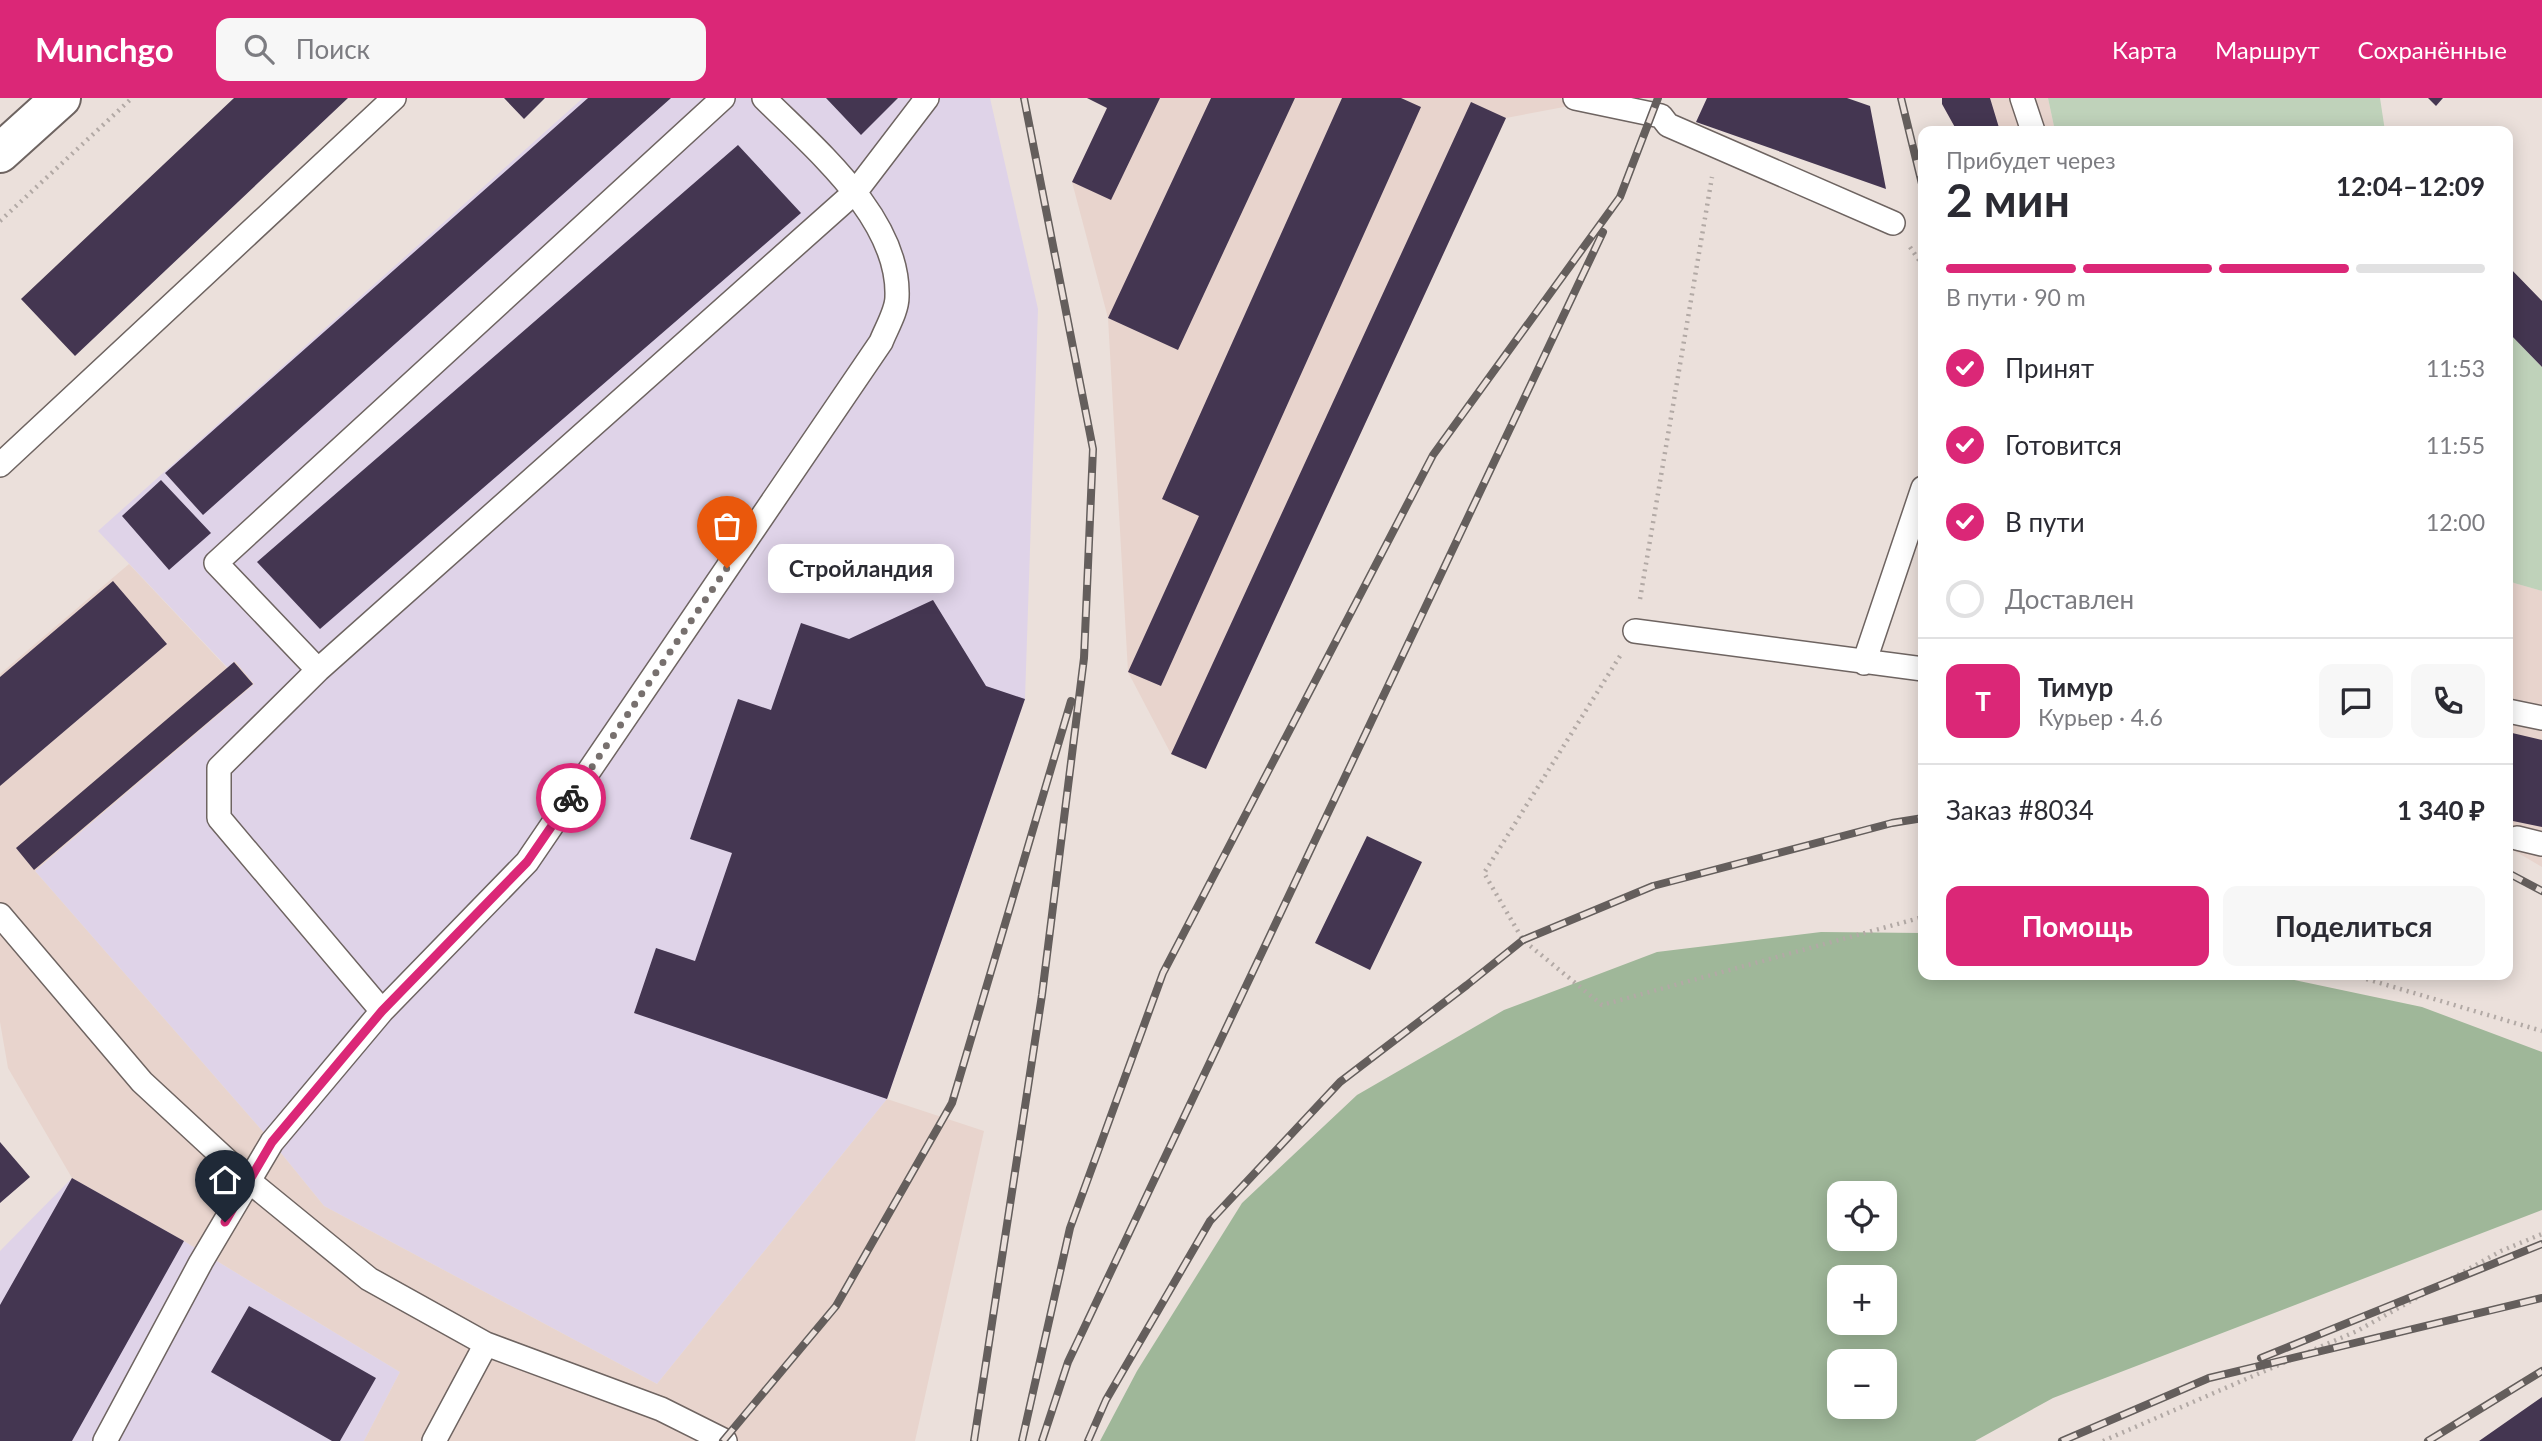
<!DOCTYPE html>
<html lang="ru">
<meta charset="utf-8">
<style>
:root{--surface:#fff;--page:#f7f7f7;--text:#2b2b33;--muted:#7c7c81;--line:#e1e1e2;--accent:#db2777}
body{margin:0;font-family:Lato,sans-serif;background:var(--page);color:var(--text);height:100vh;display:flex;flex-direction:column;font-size:26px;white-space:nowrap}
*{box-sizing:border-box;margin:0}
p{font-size:23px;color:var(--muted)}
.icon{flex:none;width:38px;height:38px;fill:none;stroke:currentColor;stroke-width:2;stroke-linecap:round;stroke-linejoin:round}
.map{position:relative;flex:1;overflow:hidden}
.panel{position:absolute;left:1918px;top:28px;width:595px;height:854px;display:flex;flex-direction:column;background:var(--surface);border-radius:14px;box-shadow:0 4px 18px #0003}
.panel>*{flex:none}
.controls{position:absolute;left:1827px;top:1083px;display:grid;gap:14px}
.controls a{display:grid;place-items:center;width:70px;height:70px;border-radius:14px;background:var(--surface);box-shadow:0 4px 18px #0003;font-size:35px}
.pin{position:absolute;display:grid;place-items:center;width:60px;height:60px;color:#fff;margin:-72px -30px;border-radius:50% 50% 50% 0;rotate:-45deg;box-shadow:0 0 7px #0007}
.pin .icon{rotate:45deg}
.courier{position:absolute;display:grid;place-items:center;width:70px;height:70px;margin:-35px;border:5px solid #db2777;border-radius:50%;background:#fff;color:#222;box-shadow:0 2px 9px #0007}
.bubble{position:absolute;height:49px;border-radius:14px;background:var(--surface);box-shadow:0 4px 18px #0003;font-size:23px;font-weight:700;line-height:49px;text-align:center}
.summary em{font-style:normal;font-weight:700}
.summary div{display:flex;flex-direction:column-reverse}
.summary{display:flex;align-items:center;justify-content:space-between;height:119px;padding:0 28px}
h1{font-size:46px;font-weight:700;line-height:52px}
.bar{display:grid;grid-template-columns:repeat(4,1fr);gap:10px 7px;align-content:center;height:84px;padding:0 28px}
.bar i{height:9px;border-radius:5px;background:var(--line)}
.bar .on{background:var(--accent)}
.bar p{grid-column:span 4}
.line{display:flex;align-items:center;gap:18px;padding:0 28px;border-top:2px solid var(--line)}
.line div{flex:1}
.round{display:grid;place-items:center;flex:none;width:74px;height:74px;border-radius:14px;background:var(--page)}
ol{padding:0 28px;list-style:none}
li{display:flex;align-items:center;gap:21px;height:77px}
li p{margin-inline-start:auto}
li .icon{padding:7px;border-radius:50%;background:var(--accent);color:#fff;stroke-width:4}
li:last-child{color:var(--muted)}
li i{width:38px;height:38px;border:4px solid var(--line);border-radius:50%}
.primary-button{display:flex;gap:14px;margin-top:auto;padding:14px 28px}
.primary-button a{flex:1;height:80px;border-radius:14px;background:var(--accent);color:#fff;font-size:28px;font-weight:700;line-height:80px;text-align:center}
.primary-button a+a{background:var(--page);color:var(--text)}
header{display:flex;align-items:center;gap:42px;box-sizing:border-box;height:98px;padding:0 35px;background:var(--accent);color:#fff}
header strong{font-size:33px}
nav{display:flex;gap:38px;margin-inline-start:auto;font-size:24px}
.search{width:490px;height:63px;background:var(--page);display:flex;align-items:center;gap:18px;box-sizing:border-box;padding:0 24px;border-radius:14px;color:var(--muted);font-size:26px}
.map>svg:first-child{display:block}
.commercial{fill:#dfd3e8}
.built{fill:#e8d4cd}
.green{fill:#bfd2ba}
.forest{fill:#9fb799;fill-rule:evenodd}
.building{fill:#443651}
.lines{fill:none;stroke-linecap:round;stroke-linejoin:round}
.service-casing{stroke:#6e6461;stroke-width:26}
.tertiary-casing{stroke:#6e6461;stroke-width:42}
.path{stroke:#b2a9a5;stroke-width:4.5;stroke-dasharray:2 5;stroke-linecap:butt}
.service{stroke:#fff;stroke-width:23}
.tertiary{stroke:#fff;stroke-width:38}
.rail-casing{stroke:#645e5c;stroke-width:8}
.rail{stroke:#ebe0db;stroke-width:5;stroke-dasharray:16;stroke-linecap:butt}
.done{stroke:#77706e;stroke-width:7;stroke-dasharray:0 12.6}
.route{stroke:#db2777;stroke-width:9}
</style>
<header>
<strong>Munchgo</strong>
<div class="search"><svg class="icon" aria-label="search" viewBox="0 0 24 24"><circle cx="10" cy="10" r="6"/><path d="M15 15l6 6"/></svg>Поиск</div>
<nav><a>Карта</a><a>Маршрут</a><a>Сохранённые</a></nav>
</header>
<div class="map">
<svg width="2542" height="1343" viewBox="0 0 2542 1343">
<rect width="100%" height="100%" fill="#ebe0db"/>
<path class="commercial" d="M583 0H990L1038 211 1025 601 887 1001 657 1286 324 1108 272 1044 35 773 254 586 235 564 228 570 98 433Z
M72 1080 184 1143 400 1274 364 1343H0V1153Z"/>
<path class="built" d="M1087 0H1612L1506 20 1206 671 1171 656 1128 574 1108 220 1072 84 1107 10Z
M1942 0H2048L2055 33H1957L1942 6Z
M129 466 227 570 235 563 254 586 35 773 272 1044 324 1108 657 1286 887 1001 984 1033 915 1343H364L400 1274 184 1143 72 1080 8 970 0 924V576Z
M2508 481 2514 485 2542 493V769L2508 749Z"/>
<path class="green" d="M2048 0H2380L2385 33H2055Z
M2508 234 2542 269V493L2514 485 2508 481Z"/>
<path class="forest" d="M1821 834 1923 835V877H2270L2422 909 2542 954V1112L2053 1300 1975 1343H1100L1137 1273 1242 1105 1357 997 1504 912 1657 854ZM1839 1096H1885V1141H1839ZM1839 1180H1885V1225H1839ZM1839 1264H1885V1309H1839Z"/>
<path class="building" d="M234 0H348L75 258 21 201Z
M504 0H545L524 21Z
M588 0H671L203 417 165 375Z
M826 0H898L861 37Z
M1087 0H1160L1111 102 1072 84 1107 10Z
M1211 0H1295L1178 252 1108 220Z
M1342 0H1401L1421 9 1161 588 1128 574 1199 418 1162 401Z
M1707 0H1847L1870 8 1886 91 1696 24Z
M1942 0H1990L2000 33H1957L1942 6Z
M2428 0H2443L2436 8Z
M1471 4 1506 20 1206 671 1171 656Z
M738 47 801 115 320 531 257 464Z
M2508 168 2542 203V269L2508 234Z
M161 382 211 435 169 472 122 418Z
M113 483 167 546 0 688V579Z
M933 502 986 588 1025 601 887 1001 634 915 656 850 695 863 732 755 690 741 738 601 771 612 801 525 849 541Z
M234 564 253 586 34 772 16 750Z
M2508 634 2542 642V729L2508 722Z
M1367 738 1422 764 1370 872 1315 845Z
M0 1044 30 1079 0 1105Z
M72 1080 184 1143 72 1343H0V1207Z
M249 1208 376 1280 340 1343H332L211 1274Z
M2542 1299V1343H2479Z"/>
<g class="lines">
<defs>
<path id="service" d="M1575 0 1661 18 1668 27 1893 125
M2022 0 2033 33
M0 367 394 0
M1635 533 1923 571
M1864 565 1923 390
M318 572 856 93 927 0
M2508 613 2542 620
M2517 740 2542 746
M0 817 142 984 249 1083 369 1181 486 1246 434 1343
M382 913 219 720V670L318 572 216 465 723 0
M486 1246 661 1311 725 1343
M105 1343 201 1164 272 1044 382 913 527 764 881 244C886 231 897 213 897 199 900 121 815 51 764 0"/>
<path id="tertiary" d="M0 55 61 0"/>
</defs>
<use href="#service" class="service-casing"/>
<use href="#tertiary" class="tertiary-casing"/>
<path class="path" d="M0 123 132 0
M1910 149 1923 168
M1640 501 1712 79
M1620 558 1484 775 1523 842 1602 907 1923 819
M2353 877 2542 933
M2103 1343 2357 1233 2501 1153 2542 1136"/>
<use href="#service" class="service"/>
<use href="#tertiary" class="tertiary"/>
<defs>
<path id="rail" d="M1901 0 1923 90
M2508 775 2542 793
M2261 1260 2542 1146
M723 1343 836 1208 952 1005 1071 603
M974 1343 1042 897 1084 560 1093 351 1024 0
M1022 1343 1070 1130 1163 875 1433 357 1620 99 1658 0
M1042 1343 1068 1264 1603 134
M1088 1343 1106 1302 1210 1123 1340 984 1467 887 1523 842 1653 788 1892 725 1923 720
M2062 1343 2209 1280 2542 1200
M2428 1343 2542 1273"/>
</defs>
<use href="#rail" class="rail-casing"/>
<use href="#rail" class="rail"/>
</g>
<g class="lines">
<path class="done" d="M571 700 727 470"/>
<path class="route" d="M225 1124 272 1044 382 913 527 764 571 700"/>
</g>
</svg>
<div class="controls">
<a><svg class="icon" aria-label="locate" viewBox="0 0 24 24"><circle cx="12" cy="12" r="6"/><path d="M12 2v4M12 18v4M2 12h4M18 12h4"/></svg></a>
<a>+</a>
<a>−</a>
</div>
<div class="pin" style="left:727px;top:470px;background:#ea580c"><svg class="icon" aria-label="bag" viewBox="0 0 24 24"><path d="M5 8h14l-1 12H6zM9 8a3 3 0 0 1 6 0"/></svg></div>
<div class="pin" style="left:225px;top:1124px;background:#1f2937"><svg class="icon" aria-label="home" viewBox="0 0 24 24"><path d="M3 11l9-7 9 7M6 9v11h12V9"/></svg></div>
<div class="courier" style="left:571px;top:700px"><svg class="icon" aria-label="bike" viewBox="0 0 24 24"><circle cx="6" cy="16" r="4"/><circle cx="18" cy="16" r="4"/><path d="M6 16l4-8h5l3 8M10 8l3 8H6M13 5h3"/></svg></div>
<div class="bubble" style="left:768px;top:446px;width:186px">Стройландия</div>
<section class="panel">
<div class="summary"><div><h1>2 мин</h1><p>Прибудет через</p></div><em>12:04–12:09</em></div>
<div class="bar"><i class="on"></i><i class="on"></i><i class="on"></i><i></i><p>В пути · 90 m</p></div>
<ol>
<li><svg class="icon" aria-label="check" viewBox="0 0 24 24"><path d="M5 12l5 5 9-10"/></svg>Принят<p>11:53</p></li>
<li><svg class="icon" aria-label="check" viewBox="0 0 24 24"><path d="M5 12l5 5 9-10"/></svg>Готовится<p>11:55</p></li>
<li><svg class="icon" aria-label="check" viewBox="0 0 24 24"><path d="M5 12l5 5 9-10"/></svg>В пути<p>12:00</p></li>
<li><i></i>Доставлен</li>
</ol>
<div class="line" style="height:126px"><b class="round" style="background:var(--accent);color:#fff">Т</b><div><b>Тимур</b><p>Курьер · 4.6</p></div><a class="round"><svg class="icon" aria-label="chat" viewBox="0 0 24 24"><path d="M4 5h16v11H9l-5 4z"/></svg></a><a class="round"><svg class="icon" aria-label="phone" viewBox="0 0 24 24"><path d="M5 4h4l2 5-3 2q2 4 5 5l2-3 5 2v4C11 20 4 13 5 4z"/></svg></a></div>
<div class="line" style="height:91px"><div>Заказ #8034</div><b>1 340 ₽</b></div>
<div class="primary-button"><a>Помощь</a><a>Поделиться</a></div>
</section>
</div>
